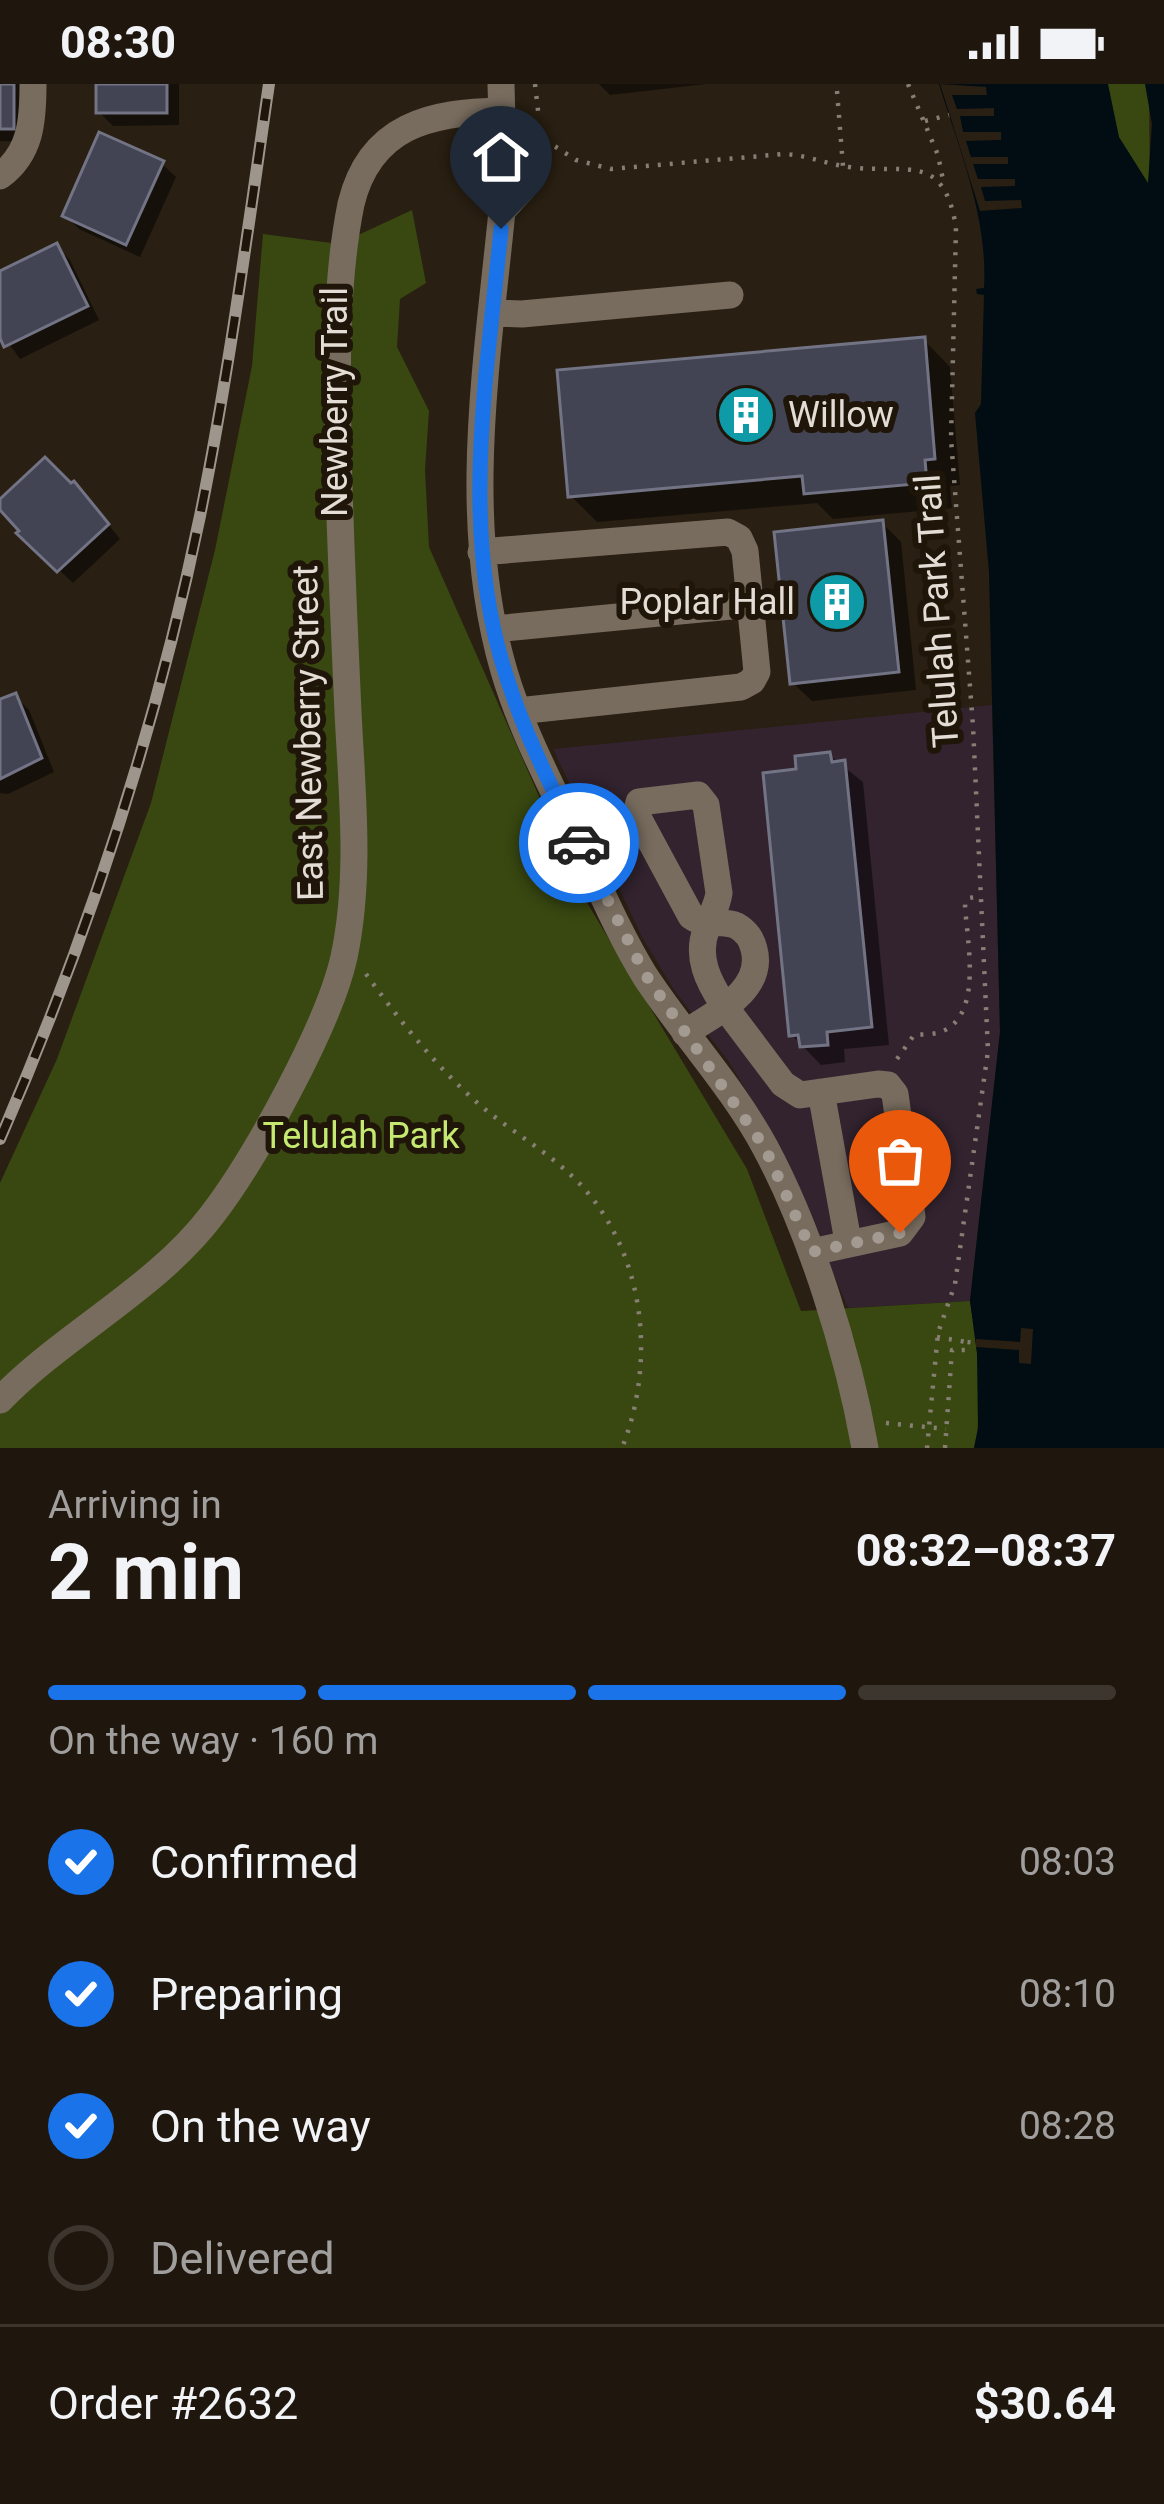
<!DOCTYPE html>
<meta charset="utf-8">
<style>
:root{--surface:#1f170e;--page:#272017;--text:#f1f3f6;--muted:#a19f9e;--line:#3c362e;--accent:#1a73e8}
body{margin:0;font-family:Roboto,sans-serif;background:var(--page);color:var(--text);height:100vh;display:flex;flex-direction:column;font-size:45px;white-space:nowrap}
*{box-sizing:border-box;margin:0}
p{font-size:39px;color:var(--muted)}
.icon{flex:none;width:66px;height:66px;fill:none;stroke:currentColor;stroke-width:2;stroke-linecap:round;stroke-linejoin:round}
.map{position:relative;height:1364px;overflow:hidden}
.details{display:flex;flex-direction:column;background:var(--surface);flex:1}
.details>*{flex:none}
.pin{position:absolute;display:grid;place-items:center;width:102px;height:102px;color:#fff;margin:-123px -51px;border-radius:50% 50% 50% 0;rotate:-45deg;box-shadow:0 0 12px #0007}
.pin .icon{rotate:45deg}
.courier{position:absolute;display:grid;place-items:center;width:120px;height:120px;margin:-60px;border:9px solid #1a73e8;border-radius:50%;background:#fff;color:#222;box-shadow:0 3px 15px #0007}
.summary em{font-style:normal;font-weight:700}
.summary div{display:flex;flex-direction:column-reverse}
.summary{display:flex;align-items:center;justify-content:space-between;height:204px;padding:0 48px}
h1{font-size:78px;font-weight:700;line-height:90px}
.bar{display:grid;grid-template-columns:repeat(4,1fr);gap:18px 12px;align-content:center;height:144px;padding:0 48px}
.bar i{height:15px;border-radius:9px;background:var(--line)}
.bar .on{background:var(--accent)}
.bar p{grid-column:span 4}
.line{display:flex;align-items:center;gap:30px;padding:0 48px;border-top:3px solid var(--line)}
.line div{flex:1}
ol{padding:0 48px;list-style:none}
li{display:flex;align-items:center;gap:36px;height:132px}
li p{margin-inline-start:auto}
li .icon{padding:12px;border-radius:50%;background:var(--accent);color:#fff;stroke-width:4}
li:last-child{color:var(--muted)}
li i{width:66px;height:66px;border:6px solid var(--line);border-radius:50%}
.status{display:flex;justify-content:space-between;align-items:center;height:84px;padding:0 60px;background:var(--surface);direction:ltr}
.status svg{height:33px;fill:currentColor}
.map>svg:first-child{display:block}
.commercial{fill:#32232e}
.green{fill:#394811}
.water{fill:#010c13}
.pier{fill:#291f12}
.shadow{fill:#0007}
.building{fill:#424353;stroke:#727384;stroke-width:3}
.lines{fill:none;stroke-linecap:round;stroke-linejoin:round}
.path{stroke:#877f74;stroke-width:4.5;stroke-dasharray:3 9;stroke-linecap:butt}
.minor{stroke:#786c5e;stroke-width:27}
.rail-casing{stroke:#9e968c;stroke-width:12}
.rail{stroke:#1f1609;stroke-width:8;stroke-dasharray:22;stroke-linecap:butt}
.done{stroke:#a39a91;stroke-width:12;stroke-dasharray:0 21.6}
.route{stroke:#1a73e8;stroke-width:15}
.labels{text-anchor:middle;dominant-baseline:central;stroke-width:12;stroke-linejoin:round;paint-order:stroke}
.street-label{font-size:36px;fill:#e4ddd5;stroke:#1f1609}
.poi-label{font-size:36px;fill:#e4ddd5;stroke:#1f1609;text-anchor:start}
.park-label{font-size:36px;fill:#c5e970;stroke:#1f1609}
</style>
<div class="status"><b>08:30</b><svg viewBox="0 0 49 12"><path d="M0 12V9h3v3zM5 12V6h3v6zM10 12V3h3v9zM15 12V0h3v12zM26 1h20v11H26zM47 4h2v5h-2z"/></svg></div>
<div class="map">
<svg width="1164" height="1364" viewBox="0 0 1164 1364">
<rect width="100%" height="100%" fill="#291f12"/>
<path class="commercial" d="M992 621 1000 948 970 1217 848 1224 781 1064 729 978 674 906 642 853 553 665Z"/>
<path class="green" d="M1100 0H1149L1150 121 1133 109Z
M412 126 426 199 400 215 397 263 429 327 425 386 429 463 583 812 747 1085 801 1227 970 1217C978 1264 985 1317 974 1364H0V1099L57 975 151 719 215 466 252 282 263 150 339 160Z"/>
<path class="water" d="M939 0H1108L1119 53 1148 99 1152 40 1145 0H1164V1364H974L978 1345 977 1270 970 1217 1000 948 989 488 975 329 981 320 984 211 977 210 976 205 984 204C988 133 960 68 939 0Z"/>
<path class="pier" d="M940 0 986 3 987 11H952L957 25 994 24V32H960L963 48H1001V56L966 57 971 73H1008V80H973L978 95H1015V102L981 103 985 117 1021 116 1022 124 980 127Z
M1021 1244 1033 1245 1031 1280 1019 1279V1266L976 1263V1255L1020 1258Z"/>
<path class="shadow" d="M0 0H27L26 58 0 57Z
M99 0H179V41L113 42 99 28Z
M599 0H706L610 11Z
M162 80 176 93 140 173 79 145 65 131Z
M56 162 70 176 99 236 20 275 0 247V190Z
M924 256 950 283 960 401 950 402 952 424 833 435 817 419 597 438 571 412Z
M87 414 120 455 73 499 21 450 24 447 0 422Z
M882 439 901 458 916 606 812 617 793 599Z
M15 612 29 626 54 688 8 710 0 709V617Z
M829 671 863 698 889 961 844 965 845 978 821 981 792 951 799 688Z"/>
<path class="building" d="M0 0H14V45H0Z
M96 0H167V29H96Z
M99 48 164 77 126 161 62 132Z
M57 159 88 222 4 263 0 254V187Z
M925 253 935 375 925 376 927 399 804 410 802 392 568 413 557 286Z
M45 373 71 399 74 397 109 440 57 488 16 449 19 447 0 426V415Z
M883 436 899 588 790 600 774 448Z
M16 609 42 674 0 695V615Z
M830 668 832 678 845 676 872 943 827 948 828 961 800 963 798 951 789 952 763 689 796 685 795 672Z"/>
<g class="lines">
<path class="path" d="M535 0 539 35
M908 0 938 71 944 101
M837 7 843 82
M925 37 949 31
M545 56 576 76 611 85 784 70C807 71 826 80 849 83 906 91 943 66 956 143L951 355 973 642 988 967 955 1200 938 1249 927 1364
M366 890C400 937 437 984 481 1022 512 1048 547 1067 576 1096 645 1165 657 1276 622 1364
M897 975 914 951C923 950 935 951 943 947 984 929 966 853 965 820L969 814 982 812
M937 1253 967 1258
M886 1339 946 1345
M945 1364 952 1266H965L967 1258 976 1259"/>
<path class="minor" d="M501 0 502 38 486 55 489 107 502 127
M502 38 519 53 522 105 502 127C487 279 460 437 504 587 521 645 550 699 576 754 598 800 618 848 645 892 683 950 732 1002 765 1063 811 1149 848 1268 865 1364
M0 92C31 69 33 37 33 0
M493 229 522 230 730 211
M481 468 728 448 739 454 745 467 757 588 752 597 741 603 518 627
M494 545 752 520
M685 949C713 930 765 907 754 865 752 856 746 847 737 842 722 835 706 843 691 832L636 730 639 718 698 711 706 721 719 809C717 823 710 833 706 846 696 873 708 897 723 920L725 923 783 1000 800 1011 878 1000 888 1001 895 1010 912 1133 900 1149 812 1168
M821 1008 848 1157
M0 1316C64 1250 157 1204 212 1131 255 1075 329 941 344 873 361 793 352 709 348 628 344 540 340 453 338 365 337 284 335 199 351 120 370 41 431 28 502 27"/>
<defs>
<path id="rail" d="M0 1055C87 855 156 645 200 432 229 289 248 144 269 0"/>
</defs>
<use href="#rail" class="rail-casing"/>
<use href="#rail" class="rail"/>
</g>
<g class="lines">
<path class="done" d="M579 759 645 890 765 1064 812 1168 900 1149"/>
<path class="route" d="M501 145C487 293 459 446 506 591 524 649 552 704 579 759"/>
</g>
<defs>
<symbol id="building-disc" viewBox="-11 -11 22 22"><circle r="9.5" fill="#0f9aa8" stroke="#1f1609"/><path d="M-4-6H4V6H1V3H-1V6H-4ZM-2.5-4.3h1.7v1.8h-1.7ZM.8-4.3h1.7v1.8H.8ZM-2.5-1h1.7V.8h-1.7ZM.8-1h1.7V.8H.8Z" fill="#fff"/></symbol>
</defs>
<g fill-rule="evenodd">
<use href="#building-disc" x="713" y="298" width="66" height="66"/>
<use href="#building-disc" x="804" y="485" width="66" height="66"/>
</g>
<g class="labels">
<g class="street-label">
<text transform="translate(335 318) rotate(-90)">Newberry Trail</text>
<text transform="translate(937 527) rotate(-94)">Telulah Park Trail</text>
<text transform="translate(308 649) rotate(-91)">East Newberry Street</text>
</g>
<g class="poi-label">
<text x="788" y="331">Willow</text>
<text x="795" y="518" text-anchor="end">Poplar Hall</text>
</g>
<g class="park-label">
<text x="361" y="1052">Telulah Park</text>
</g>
</g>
</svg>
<div class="pin" style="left:900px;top:1149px;background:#ea580c"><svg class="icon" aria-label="bag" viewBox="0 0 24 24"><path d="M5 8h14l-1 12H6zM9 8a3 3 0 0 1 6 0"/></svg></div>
<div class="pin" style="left:501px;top:145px;background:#1f2937"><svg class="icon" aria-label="home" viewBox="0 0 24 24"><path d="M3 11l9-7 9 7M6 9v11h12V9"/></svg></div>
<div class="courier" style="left:579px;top:759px"><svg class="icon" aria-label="car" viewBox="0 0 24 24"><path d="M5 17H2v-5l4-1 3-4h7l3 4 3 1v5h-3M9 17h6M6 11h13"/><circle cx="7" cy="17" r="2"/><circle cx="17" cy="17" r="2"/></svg></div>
</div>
<section class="details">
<div class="summary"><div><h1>2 min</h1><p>Arriving in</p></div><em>08:32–08:37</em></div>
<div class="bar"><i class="on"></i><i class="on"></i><i class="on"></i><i></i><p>On the way · 160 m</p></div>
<ol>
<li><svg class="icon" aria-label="check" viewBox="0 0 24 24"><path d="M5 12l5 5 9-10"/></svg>Confirmed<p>08:03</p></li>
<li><svg class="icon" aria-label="check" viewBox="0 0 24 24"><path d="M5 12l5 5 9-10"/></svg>Preparing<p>08:10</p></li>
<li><svg class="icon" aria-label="check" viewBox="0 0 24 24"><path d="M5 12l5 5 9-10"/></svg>On the way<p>08:28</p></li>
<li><i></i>Delivered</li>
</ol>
<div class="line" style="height:156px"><div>Order #2632</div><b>$30.64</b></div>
</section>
